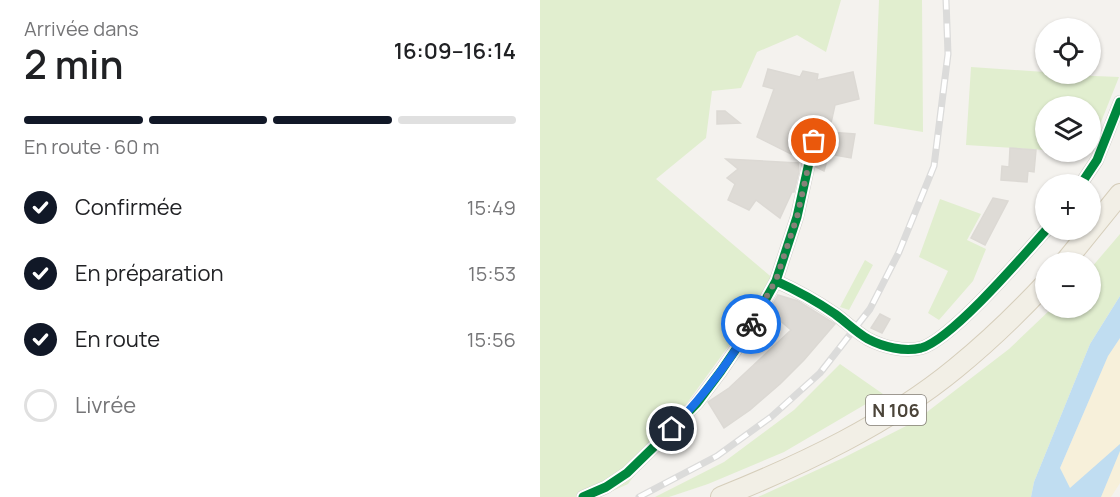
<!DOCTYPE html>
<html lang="fr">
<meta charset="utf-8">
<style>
:root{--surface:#fff;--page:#f6f6f6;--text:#202124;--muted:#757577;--line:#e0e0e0;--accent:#111827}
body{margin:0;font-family:Manrope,sans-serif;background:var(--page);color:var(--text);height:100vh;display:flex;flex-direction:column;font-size:22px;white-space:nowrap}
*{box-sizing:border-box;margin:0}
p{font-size:20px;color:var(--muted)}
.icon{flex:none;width:33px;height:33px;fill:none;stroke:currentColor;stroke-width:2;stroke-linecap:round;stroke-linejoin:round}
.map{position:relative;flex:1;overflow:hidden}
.sheet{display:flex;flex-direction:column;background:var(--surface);width:540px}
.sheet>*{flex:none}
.tools{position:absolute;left:495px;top:18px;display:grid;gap:12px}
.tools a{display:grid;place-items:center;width:66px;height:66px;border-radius:50%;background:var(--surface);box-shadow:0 2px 4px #0004;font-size:30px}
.pin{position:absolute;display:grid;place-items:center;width:51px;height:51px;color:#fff;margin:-26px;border:3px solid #fff;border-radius:50%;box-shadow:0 2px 6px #0007}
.courier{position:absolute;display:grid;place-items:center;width:60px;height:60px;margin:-30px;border:4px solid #1a73e8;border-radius:50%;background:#fff;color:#222;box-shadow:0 2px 8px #0007}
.overview em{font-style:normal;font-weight:600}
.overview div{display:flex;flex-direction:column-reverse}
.overview{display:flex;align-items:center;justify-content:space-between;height:102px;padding:0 24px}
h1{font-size:39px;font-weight:600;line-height:45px}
.bar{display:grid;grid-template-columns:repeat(4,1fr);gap:9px 6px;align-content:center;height:72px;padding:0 24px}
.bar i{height:8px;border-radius:4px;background:var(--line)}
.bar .selected{background:var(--accent)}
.bar p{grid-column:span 4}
ol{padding:0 24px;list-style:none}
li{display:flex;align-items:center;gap:18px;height:66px}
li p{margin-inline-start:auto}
li .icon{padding:6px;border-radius:50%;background:var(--accent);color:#fff;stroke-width:4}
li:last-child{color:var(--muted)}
li i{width:33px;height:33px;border:3px solid var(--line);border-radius:50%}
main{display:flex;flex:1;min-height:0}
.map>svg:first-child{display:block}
.green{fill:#e1eecf}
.sand{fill:#f7f0da}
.water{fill:#c0ddf1}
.building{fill:#dedbd6;stroke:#dcd9d4;stroke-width:1.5}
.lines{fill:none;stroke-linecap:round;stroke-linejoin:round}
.minor-casing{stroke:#d2d0cb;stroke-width:14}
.primary-casing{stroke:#d6cebb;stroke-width:22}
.minor{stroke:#fdfdfc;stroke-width:12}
.primary{stroke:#f2efe6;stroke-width:20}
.rail-casing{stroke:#dbdbda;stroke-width:7}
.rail{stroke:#fff;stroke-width:4.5;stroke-dasharray:14;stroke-linecap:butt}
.cycleway-casing{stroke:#fff;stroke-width:13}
.cycleway{stroke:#00873e;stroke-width:9}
.done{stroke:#868178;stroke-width:6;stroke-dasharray:0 10.8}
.route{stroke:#1a73e8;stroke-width:8}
.labels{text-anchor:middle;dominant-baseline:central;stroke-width:6;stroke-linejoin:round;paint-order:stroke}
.shield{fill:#fff;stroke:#817c74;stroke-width:1.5}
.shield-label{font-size:18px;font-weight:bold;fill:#4b4439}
</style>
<main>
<section class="sheet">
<div class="overview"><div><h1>2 min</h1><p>Arrivée dans</p></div><em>16:09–16:14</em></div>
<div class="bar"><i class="selected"></i><i class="selected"></i><i class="selected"></i><i></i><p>En route · 60 m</p></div>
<ol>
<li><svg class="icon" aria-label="check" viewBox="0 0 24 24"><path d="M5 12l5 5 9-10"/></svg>Confirmée<p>15:49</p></li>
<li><svg class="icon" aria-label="check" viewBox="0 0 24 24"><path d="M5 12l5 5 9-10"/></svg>En préparation<p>15:53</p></li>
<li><svg class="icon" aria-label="check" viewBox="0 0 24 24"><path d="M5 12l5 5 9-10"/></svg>En route<p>15:56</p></li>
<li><i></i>Livrée</li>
</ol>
</section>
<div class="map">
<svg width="580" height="497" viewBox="0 0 580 497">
<rect width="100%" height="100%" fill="#f4f2ee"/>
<path class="green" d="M0 0H301L286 52 257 35 217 52 201 88 172 91 166 138 116 179 236 281 88 484 59 497H0Z
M339 0H382L383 132 334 124Z
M431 67 505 72 506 74 579 77 551 147 550 106H506L505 150 426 145Z
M400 199 441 214 427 240 446 249 433 281 399 320 388 313 408 271 379 257Z
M580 234V296L550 344 494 482 491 497H218L303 458 374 422 469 349 512 308H550L551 268Z
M325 260 333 265 309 310 300 307Z
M300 364 343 394 244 452 168 484 129 497H115L184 462 254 410Z"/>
<path class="sand" d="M580 338V483L571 497H526L520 468 568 355Z"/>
<path class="water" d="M580 296V338L568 356 520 468 530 488 580 444V451L561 497H491L494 482 550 344Z"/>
<path class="building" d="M228 69 260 77 263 71 278 74 277 80 313 72 319 99 295 105 289 132 315 134 311 158 289 154 284 171 276 167 282 141 280 134 276 132 268 135 261 159 217 137 234 89 223 86Z
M177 111H185L200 123 177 124Z
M470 148 496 150 494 172 488 171 487 182 461 180 462 166 469 167Z
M186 159 258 163 259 171 254 192H252L240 218 216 200 209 210 188 200 195 184 187 178 198 169Z
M453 198 468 201 445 245 431 238Z
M238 295 258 301 295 324 264 360 240 384 210 410 184 428 168 402 189 388 251 330 229 311Z
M340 314 350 319 342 333 331 328Z"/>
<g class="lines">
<defs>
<path id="minor" d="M541 184 557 160 580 102
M236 281C256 290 276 301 295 314 306 322 316 332 328 339 343 347 364 352 381 348 411 340 483 256 506 230
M43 497 66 487 87 473 125 436 157 403 181 371 207 333 236 281 257 217 274 140"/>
<path id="primary" d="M525 262 580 194
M181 497C263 464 348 424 416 368 448 342 478 313 506 283"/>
</defs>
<use href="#minor" class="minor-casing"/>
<use href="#primary" class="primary-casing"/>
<use href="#minor" class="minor"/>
<use href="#primary" class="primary"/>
<defs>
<path id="rail" d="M99 497 177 456 231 417 280 373 330 309 359 252 394 166 408 54 406 0"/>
</defs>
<use href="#rail" class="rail-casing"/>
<use href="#rail" class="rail"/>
<defs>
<path id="cycleway" d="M541 184 557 160 580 102
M236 281C256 290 276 301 295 314 306 322 316 332 328 339 343 347 364 352 381 348 411 340 483 256 506 230
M43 497 66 487 87 473 125 436 157 403 181 371 207 333 236 281 257 217 274 140"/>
</defs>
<use href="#cycleway" class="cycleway-casing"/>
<use href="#cycleway" class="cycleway"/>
</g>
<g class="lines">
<path class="done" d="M211 324 236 280 257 217 274 141"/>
<path class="route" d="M132 429C162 397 190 363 211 324"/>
</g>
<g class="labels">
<rect class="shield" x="326" y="395" width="60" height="30" rx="4.5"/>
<g class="shield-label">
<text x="356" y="410">N 106</text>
</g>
</g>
</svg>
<div class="tools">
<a><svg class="icon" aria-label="locate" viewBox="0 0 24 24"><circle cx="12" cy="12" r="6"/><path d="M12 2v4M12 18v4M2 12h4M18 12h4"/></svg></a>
<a><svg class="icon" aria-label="layers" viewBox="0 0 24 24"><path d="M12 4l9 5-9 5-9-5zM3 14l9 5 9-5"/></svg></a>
<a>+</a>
<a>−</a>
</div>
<div class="pin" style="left:274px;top:141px;background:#ea580c"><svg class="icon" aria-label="bag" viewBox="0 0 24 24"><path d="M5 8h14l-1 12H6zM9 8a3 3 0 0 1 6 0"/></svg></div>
<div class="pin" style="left:132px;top:429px;background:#1f2937"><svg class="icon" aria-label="home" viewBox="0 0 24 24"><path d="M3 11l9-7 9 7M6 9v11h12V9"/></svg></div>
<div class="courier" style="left:211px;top:324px"><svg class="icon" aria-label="bike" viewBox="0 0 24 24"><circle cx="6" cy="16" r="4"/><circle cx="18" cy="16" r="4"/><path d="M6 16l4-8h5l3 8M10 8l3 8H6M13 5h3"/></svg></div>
</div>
</main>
